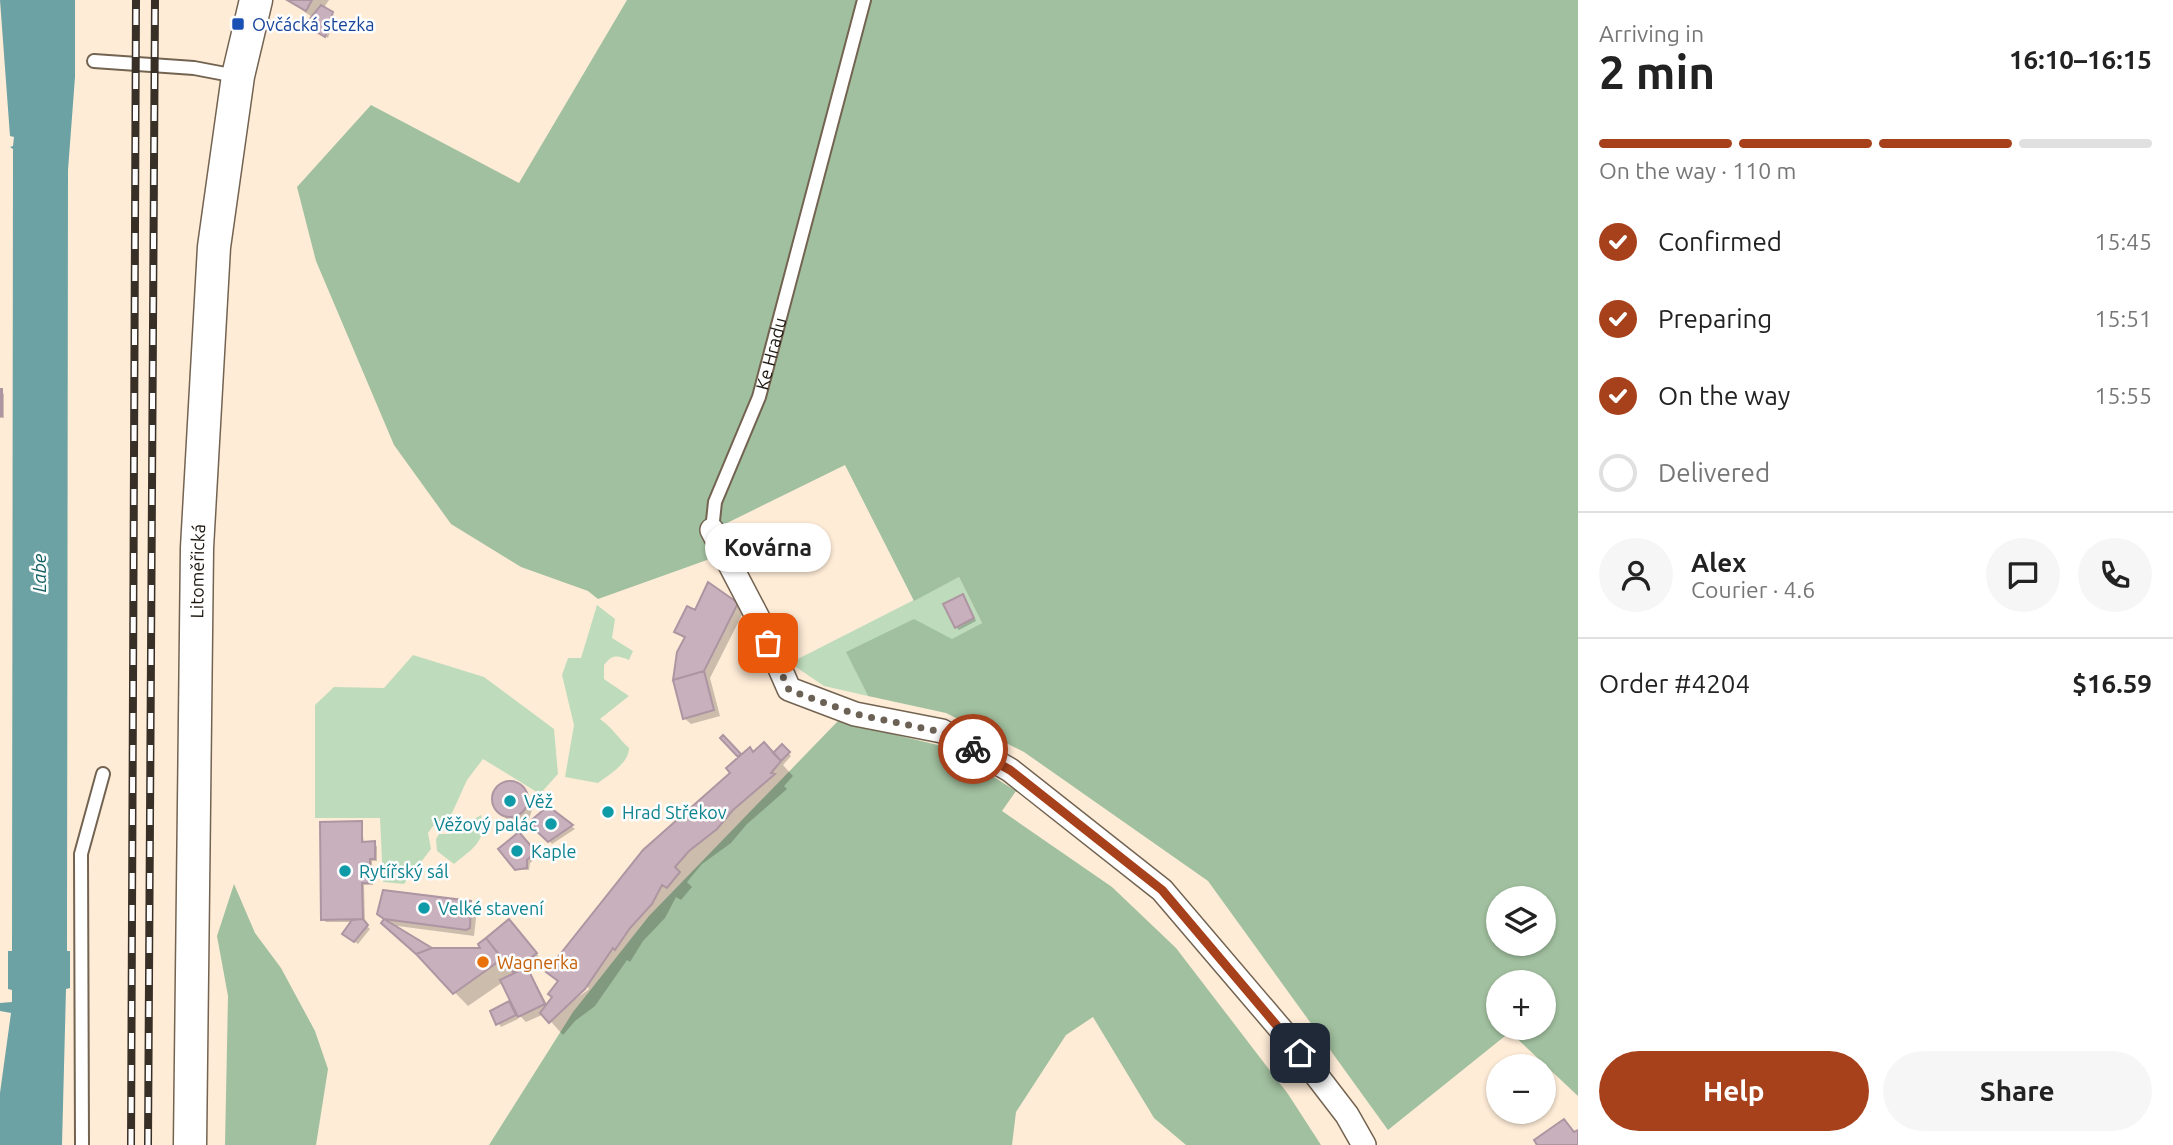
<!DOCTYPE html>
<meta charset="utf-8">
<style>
:root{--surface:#fff;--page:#f6f6f6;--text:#222;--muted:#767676;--line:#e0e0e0;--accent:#a7411c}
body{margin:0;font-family:Ubuntu,sans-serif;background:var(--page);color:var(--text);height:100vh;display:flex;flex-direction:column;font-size:26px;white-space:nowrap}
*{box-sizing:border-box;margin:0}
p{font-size:23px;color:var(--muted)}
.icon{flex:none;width:38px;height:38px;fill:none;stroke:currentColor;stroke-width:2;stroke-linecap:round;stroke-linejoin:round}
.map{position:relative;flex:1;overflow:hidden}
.details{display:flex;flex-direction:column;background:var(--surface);width:595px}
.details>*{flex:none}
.controls{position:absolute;left:1486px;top:886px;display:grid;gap:14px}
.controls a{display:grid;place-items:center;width:70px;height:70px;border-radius:50%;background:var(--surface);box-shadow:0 2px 5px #0004;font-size:35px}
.pin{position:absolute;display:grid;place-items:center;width:60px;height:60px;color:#fff;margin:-30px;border-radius:14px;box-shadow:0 4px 10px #0006}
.courier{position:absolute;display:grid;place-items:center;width:70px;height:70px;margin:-35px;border:5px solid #a7411c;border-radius:50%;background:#fff;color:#222;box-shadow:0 2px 9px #0007}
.bubble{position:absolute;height:49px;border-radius:24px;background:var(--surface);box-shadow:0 2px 5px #0004;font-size:23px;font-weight:700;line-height:49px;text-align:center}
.overview em{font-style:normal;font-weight:700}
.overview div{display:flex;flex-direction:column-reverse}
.overview{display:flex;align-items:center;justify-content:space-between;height:119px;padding:0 21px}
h1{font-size:46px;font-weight:700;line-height:52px}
.bar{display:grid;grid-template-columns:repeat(4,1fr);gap:10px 7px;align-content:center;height:84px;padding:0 21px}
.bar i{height:9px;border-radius:5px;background:var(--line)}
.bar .selected{background:var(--accent)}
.bar p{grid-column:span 4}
.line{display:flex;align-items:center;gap:18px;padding:0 21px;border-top:2px solid var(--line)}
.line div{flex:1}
.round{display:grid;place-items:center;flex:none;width:74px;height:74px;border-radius:37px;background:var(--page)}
ol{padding:0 21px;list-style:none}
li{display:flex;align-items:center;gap:21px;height:77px}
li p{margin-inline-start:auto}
li .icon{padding:7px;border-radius:50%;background:var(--accent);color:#fff;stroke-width:4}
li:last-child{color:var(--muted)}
li i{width:38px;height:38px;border:4px solid var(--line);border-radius:50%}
.action{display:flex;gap:14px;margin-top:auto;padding:14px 21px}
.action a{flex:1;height:80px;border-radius:42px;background:var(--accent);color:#fff;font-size:28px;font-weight:700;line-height:80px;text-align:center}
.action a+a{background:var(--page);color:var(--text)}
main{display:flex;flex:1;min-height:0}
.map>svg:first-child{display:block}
.green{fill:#bedcbc}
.forest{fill:#a1c09f;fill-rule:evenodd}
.water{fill:#6ca2a4}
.shadow{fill:#0003;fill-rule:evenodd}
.building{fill:#c9b0bd;stroke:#ae95a2;stroke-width:2}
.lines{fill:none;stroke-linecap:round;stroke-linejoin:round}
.lane-casing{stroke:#736351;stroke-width:16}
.street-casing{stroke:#736351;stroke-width:26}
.secondary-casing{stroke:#736351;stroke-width:35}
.lane{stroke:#fff;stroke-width:12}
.street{stroke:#fff;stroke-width:23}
.secondary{stroke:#fff;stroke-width:32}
.rail-casing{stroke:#383027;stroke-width:8}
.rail{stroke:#fdfdfd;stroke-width:5;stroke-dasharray:16;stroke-linecap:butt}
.done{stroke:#6b6154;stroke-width:7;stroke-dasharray:0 12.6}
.route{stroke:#a7411c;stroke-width:9}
.transit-dot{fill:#1a4fb4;stroke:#fdfdfd;stroke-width:2.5}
.culture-dot{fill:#0f9aa8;stroke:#fdfdfd;stroke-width:2.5}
.food-dot{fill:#e8710a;stroke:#fdfdfd;stroke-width:2.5}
.labels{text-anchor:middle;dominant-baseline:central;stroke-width:5;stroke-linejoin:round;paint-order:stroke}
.transit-label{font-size:18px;fill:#164399;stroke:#fdfdfd;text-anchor:start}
.street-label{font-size:18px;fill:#1c160e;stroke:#fdfdfd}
.culture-label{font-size:18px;fill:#0d838f;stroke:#fdfdfd;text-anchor:start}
.food-label{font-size:18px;fill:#c56008;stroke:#fdfdfd;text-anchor:start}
.water-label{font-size:19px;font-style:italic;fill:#156164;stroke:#fdfdfd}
</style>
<main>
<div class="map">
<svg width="1578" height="1145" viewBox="0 0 1578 1145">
<rect width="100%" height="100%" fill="#feecd7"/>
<path class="green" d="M959 577 982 623 952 640 847 653 868 696 824 686 790 663Z
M597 605 615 619 612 638 633 651 629 660C617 655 612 654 604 665V679L629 696 600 719C613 728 618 738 629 748 629 763 610 774 598 783L565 777 574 725 562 675 568 658H581Z
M413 655 484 677 554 729 558 774 540 794 483 759 467 780 448 822 433 826 428 833 431 849 404 884 383 882 380 818H315V705L334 687 384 688Z
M481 815C488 841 472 849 454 864L437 851 436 839 439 834H449Z"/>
<path class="forest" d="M627 0H1578V1096L1510 1032 1388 1130 1208 881 1024 752 946 713 868 696 846 652 914 619 952 639 982 623 959 577 914 601 845 465 725 524 707 560 598 599 588 591 521 567 451 524 394 445 316 261 297 187 371 105 519 183ZM1498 898H1544V943H1498ZM1498 982H1544V1027H1498Z
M838 721 946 747 1016 791 1002 811 1112 887 1176 948 1288 1094 1321 1145H1186L1154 1118 1093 1017 1066 1035 1016 1112 1012 1145H489L573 1012 649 916Z
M234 884 255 933 281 968 315 1031 328 1069 316 1145H225L228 996 217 936Z"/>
<path class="water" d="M0 0H75V77L68 170 67 951H70V988L66 989 62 1145H0V1093L11 1013 0 1011V1003L12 1002V990L8 989V951H12L13 149 10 147 13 146 14 137 10 136Z"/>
<path class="shadow" d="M288 0H329L323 9 335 16 328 38 310 28 312 17Z
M0 391 4 394V418H0Z
M965 599 976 621 959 630 956 627Z
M737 604 744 611 710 678 720 716 691 724 684 718 686 640 676 632 696 612Z
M722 739 741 757 774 755 782 746 791 756 783 765 793 776 784 786 787 789 747 824 731 843 702 864 687 882 692 887 681 900 676 897 665 918 643 941 630 962 627 960 595 1006 575 1021 563 1035 544 1014 526 1022 515 1011 518 1019 501 1027 492 1012 509 1003 516 1011 503 982 468 1006 379 914 470 903 477 910 474 936 390 925 431 950H483L480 945 509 921 542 960 529 971 548 1006 732 773 740 758ZM587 986 589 989 565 1007V1003Z
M507 783 517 784 534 804 529 819 519 823 509 821 501 814 494 799 497 789Z
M549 809 575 829 552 844 531 823Z
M361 823 364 843 377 846V861H372L373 885H364L365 924 370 929 358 944 347 936 352 922H326L323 919Z
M519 834 538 856 530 863 529 870H517Z"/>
<path class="building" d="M287 0H312L306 11Z
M321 5 333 12 325 37 305 25Z
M0 389H2V416H0Z
M708 582 738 603 704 671 673 680 677 652 685 637 674 632 687 606 695 610Z
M963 594 974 618 955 628 943 604Z
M704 671 714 710 683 719 673 680Z
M723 735 741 754 738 757 720 738Z
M764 742 781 761 771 773 775 774 733 810 717 829 689 851 675 867 680 872 667 888 662 885 652 904 630 928 615 950 613 948 585 989 549 1023 540 1013 552 997 548 994 558 981 546 972 643 850 730 773 726 768 750 747 753 752Z
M782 744 790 752 781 761 773 753Z
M492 799a18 18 0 1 1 36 0a18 18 0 1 1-36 0Z
M548 806 573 825 548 842 528 823Z
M362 821V842L375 841V859H370V883H362L363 919 321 920 320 822Z
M519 832 536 852 527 860V868L515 870 498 849Z
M383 890 471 901 470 928 466 930 384 919 377 914Z
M363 919 368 925 354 942 342 934 352 920Z
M384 919 432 948 416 954 381 923Z
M509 919 537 953 513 972 486 938Z
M486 938 502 959 453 994 416 954 432 948H480L478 944Z
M527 967 545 1004 518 1017 500 980Z
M509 1001 516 1015 496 1025 490 1011Z
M1564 1119 1574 1132 1578 1130V1145H1537L1534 1140Z"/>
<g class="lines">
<defs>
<g id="lane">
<path d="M94 61 194 68 236 76"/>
<path id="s1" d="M712 530 715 502 759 397 864 0"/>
<path d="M82 1145 81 854 103 774"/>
</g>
<path id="street" d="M712 530 758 618 789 689 855 714 942 731 1010 770 1162 890 1284 1033 1347 1115 1364 1145"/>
<g id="secondary">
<path id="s2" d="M190 1145 197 548 214 247 238 76 256 0"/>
</g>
</defs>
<use href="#lane" class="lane-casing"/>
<use href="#street" class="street-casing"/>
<use href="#secondary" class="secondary-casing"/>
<use href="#lane" class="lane"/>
<use href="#street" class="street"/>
<use href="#secondary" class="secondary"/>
<defs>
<path id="rail" d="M131 1145 136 0
M148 1145 155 0"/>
</defs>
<use href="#rail" class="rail-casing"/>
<use href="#rail" class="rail"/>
</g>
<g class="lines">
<path class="done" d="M768 643 789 690 855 714 942 732 973 749"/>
<path class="route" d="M973 749 1010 770 1162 890 1300 1053"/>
</g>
<rect class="transit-dot" x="231" y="17" width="14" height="14" rx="3.5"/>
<g class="culture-dot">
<circle cx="510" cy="801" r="7"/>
<circle cx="608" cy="812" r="7"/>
<circle cx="551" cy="824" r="7"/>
<circle cx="517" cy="851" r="7"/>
<circle cx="345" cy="871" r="7"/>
<circle cx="424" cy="908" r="7"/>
</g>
<circle class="food-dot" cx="483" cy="962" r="7"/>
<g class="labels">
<g class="transit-label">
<text x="252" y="24">Ovčácká stezka</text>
</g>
<g class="street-label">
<text stroke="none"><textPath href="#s1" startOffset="187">Ke Hradu</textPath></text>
<text stroke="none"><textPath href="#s2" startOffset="574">Litoměřická</textPath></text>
</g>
<g class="culture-label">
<text x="524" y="801">Věž</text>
<text x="622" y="812">Hrad Střekov</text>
<text x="537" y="824" text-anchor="end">Věžový palác</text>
<text x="531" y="851">Kaple</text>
<text x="359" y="871">Rytířský sál</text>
<text x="438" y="908">Velké stavení</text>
</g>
<g class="food-label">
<text x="497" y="962">Wagnerka</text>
</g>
<g class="water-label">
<text transform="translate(39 573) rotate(-90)">Labe</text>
</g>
</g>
</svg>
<div class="controls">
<a><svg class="icon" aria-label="layers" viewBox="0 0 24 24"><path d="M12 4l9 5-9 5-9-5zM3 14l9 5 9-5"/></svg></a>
<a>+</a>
<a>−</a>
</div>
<div class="pin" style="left:768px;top:643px;background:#ea580c"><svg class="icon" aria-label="bag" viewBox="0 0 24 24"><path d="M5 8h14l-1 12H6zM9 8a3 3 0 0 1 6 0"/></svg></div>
<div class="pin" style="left:1300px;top:1053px;background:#1f2937"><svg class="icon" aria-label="home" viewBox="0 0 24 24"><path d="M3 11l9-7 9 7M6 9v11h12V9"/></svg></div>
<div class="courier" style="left:973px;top:749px"><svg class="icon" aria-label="bike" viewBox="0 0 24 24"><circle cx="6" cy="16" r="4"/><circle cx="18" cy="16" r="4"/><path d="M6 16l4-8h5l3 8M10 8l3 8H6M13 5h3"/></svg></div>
<div class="bubble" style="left:705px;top:523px;width:126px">Kovárna</div>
</div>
<section class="details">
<div class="overview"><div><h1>2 min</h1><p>Arriving in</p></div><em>16:10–16:15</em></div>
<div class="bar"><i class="selected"></i><i class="selected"></i><i class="selected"></i><i></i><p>On the way · 110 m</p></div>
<ol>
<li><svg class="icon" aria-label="check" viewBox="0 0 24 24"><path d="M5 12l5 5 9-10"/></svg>Confirmed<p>15:45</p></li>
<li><svg class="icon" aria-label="check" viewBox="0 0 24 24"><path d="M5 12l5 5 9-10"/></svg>Preparing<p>15:51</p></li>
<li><svg class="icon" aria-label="check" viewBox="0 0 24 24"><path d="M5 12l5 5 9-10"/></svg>On the way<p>15:55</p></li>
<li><i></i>Delivered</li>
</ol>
<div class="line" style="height:126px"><a class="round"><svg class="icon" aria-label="person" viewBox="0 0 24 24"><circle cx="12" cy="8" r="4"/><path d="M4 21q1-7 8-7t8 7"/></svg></a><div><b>Alex</b><p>Courier · 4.6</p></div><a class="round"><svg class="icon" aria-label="chat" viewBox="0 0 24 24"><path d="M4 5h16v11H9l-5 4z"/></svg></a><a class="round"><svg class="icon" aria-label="phone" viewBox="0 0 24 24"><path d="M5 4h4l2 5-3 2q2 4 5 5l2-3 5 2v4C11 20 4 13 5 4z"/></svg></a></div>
<div class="line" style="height:91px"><div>Order #4204</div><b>$16.59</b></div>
<div class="action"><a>Help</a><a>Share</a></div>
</section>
</main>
